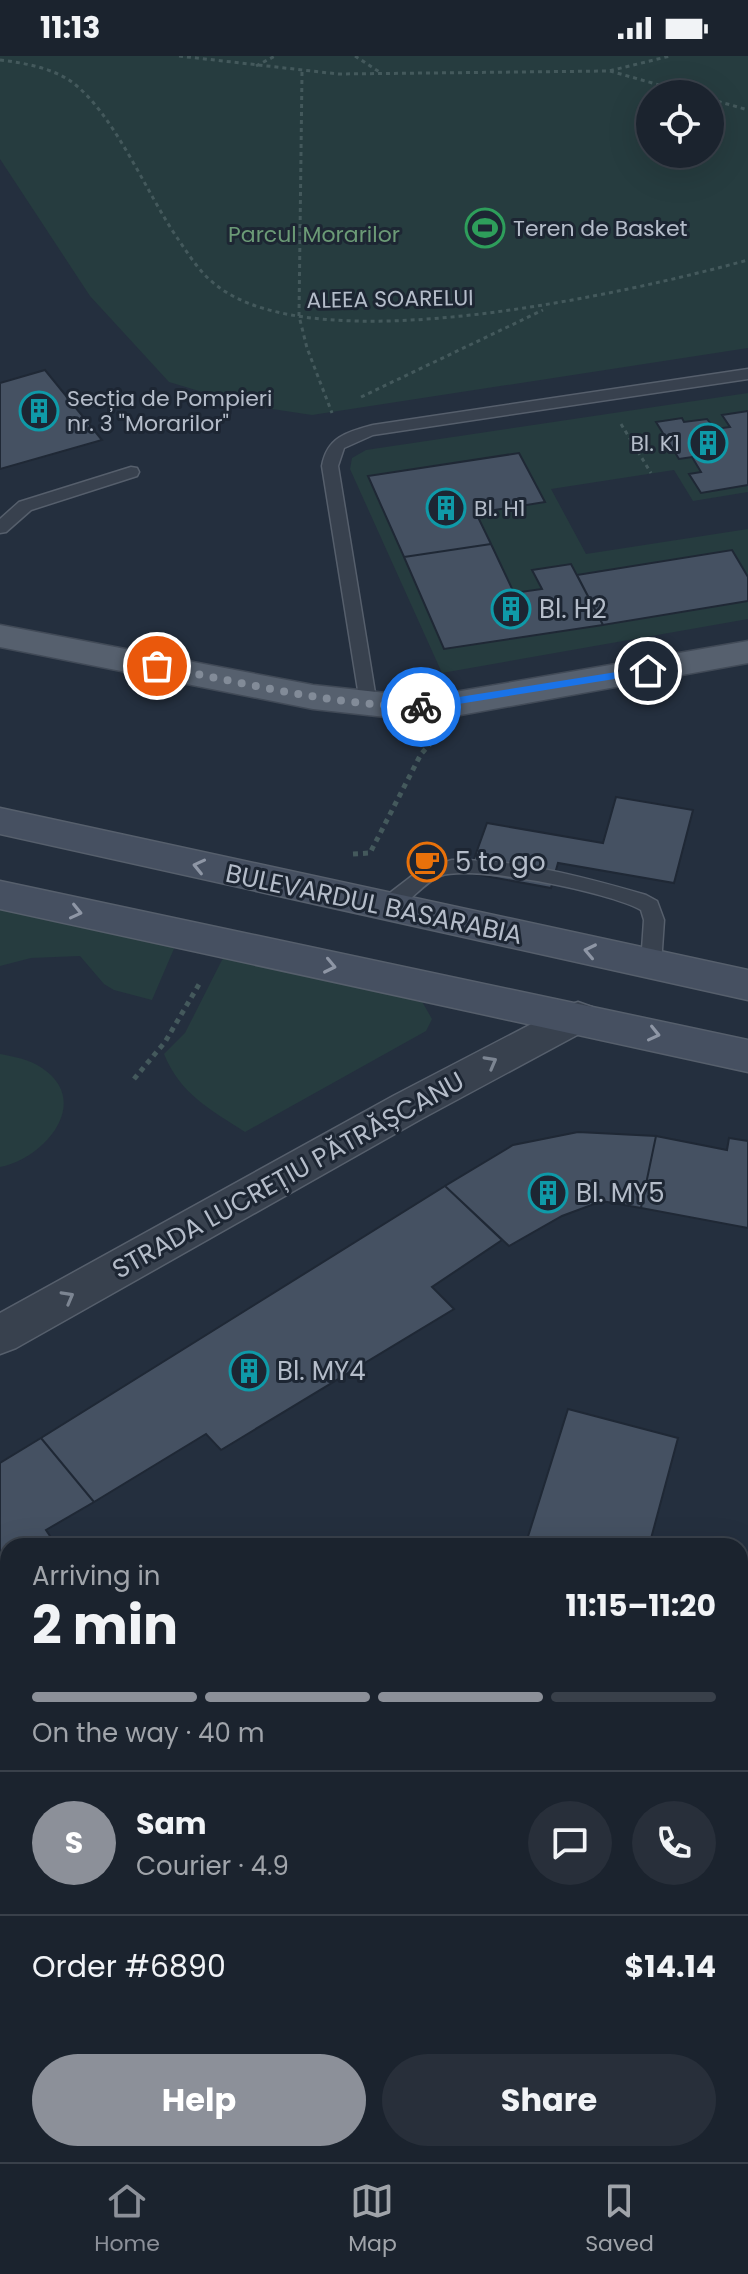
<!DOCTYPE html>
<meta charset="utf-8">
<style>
:root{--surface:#1b232e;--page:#282f3a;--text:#f1f3f6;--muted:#a0a4aa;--line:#39404a;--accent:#8c9099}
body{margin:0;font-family:Poppins,sans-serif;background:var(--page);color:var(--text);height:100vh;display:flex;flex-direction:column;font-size:30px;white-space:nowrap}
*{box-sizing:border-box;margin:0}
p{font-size:26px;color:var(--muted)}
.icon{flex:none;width:44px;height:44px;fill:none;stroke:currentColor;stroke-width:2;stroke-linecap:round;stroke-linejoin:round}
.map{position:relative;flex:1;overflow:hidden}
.drawer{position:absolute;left:0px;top:1482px;width:748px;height:624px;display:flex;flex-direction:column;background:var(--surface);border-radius:24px 24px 0 0;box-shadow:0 8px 32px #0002,0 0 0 2px var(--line)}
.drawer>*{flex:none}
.controls{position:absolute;left:636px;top:24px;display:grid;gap:16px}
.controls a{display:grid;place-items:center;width:88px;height:88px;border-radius:50%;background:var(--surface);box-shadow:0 8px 32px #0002,0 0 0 2px var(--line);font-size:40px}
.pin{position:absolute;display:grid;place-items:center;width:68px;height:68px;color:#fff;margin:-34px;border:4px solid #fff;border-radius:50%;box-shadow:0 2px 8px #0007}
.courier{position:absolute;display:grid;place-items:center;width:80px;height:80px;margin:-40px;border:6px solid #1a73e8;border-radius:50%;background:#fff;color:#222;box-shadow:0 2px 10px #0007}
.summary em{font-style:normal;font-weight:700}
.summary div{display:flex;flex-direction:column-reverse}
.summary{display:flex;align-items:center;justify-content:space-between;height:136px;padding:0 32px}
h1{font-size:52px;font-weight:700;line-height:60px}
.bar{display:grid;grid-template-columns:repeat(4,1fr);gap:12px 8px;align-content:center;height:96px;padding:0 32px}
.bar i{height:10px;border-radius:6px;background:var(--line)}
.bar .active{background:var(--accent)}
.bar p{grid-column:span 4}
.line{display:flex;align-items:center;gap:20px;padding:0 32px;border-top:2px solid var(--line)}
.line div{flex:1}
.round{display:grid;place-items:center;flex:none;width:84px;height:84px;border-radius:42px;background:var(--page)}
.action{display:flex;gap:16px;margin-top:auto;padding:16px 32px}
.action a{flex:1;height:92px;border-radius:48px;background:var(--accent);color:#fff;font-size:32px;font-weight:700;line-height:92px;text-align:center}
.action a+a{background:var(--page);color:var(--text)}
.status{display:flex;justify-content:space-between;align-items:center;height:56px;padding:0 40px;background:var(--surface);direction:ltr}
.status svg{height:22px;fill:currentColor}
.dock{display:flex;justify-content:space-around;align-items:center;height:112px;border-top:2px solid var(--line);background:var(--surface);font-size:22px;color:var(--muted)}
.dock a{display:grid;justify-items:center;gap:4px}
.dock .active{color:var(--accent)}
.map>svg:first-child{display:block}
.green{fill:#263c3f;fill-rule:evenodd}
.building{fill:#455162;stroke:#1f2835;stroke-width:2}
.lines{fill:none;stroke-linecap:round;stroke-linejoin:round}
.service-casing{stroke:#565f6c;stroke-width:3}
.minor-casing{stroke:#565f6c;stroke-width:3}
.secondary-casing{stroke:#565f6c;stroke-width:3}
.primary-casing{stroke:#414a57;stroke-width:3}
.path-far1{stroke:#44595c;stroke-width:3;stroke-dasharray:4 4;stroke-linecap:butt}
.path{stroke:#44595c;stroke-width:5;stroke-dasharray:5 5;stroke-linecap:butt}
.service{fill:#38414e;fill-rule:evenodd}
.minor{fill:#38414e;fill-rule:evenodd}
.secondary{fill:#465061;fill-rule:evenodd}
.primary{fill:#56606e;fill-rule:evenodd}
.oneway{stroke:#8e96a5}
.oneway2{stroke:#7c8592}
.route{fill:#1a73e8}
.done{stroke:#828b98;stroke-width:8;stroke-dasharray:0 14.4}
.labels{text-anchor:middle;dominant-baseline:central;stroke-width:6;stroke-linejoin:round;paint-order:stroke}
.far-poi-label{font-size:22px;fill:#b4bcc9;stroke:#1d2633;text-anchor:start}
.far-park-label{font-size:22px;fill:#6b9a76;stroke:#1d2633}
.far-street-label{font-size:22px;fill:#b4bcc9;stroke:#1d2633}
.poi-label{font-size:26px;fill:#b4bcc9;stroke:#1d2633;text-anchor:start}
.street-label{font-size:26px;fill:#b4bcc9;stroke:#1d2633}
</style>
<div class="status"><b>11:13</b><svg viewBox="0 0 49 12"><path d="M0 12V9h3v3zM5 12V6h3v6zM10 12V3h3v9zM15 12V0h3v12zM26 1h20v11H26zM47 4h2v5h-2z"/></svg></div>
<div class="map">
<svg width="748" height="2106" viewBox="0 0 748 2106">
<rect width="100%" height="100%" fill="#242f3e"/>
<path class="green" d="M0 0H748V292L312 359 246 349 169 326 90 240 0 103ZM650 38H710V98H650Z
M748 337V436L693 445 674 414 551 433 586 498 748 473V563L442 617 350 413 352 402 366 394Z
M0 850 176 888 152 944 114 934 104 928 80 900 31 902 0 910Z
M225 898 420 942 432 963 426 975 245 1076C210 1053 181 1039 164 998L185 977Z
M0 998C15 1001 29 1003 42 1012 93 1046 44 1103 0 1111Z"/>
<path class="building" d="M45 314 102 384 0 413V327Z
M748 355V429L701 437 689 418 701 416 692 401 679 403 656 366 682 362 684 366 707 363 715 373 730 371 722 359Z
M519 397 545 446 476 457 491 488 404 501 368 420Z
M491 488 514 537 542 533 532 514 571 508 603 569 444 593 404 501Z
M732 494 748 521V545L603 569 577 519Z
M616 741 693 754 674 827 558 807 551 832 469 817 487 767 603 787Z
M578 1076 656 1080 641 1152 602 1145 562 1160 509 1190 445 1130 513 1089Z
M656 1080 727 1094 729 1082 748 1085V1172L641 1152Z
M445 1130 502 1184 432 1231 454 1253 221 1394 206 1378 94 1446 41 1382Z
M568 1353 678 1382 649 1490H525Z
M41 1382 94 1446 46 1474 52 1483 42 1490H8V1513L0 1520V1407Z
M0 1783 8 1785V1898L0 1896Z"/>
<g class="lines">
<defs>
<path id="service" d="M748 313V323L373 379 344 392 338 410 377 649 368 655 361 653 322 410C327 381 347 376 373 369Z
M131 411 137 412 139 416 137 420 31 454 6 476 0 477V463L19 446Z
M452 804C517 803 584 821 646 839L657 845 664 864 661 908 658 913H644L641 908 644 864 641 854C609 836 474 808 440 820 419 828 400 863 378 856L375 851 378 846 421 813Z"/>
<path id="minor" d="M578 946 592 951 598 961 592 971 423 1062 16 1292 0 1298V1257L393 1040 564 951Z
M359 2098H417L414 2106H356Z
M549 2098H629L632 2106H552Z"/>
<path id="secondary" d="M0 752 748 914V944L0 778Z
M0 825 748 984V1016L0 853Z"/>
<path id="primary" d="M0 569 313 629 395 638 455 636 748 585V607L455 660 395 662 313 653 0 591Z"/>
</defs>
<use href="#service" class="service-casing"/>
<use href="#minor" class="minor-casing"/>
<use href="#secondary" class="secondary-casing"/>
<use href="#primary" class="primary-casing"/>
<path class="path-far1" d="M179 0 338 18 609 15 670 0
M355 0 381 17
M0 4C24 7 48 11 69 24 113 54 146 137 178 183 189 199 200 217 216 229 316 309 631 236 748 204
M256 10 275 0
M610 15 691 38
M302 16 299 260 307 292 332 357
M710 43 748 54
M361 341 543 254
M621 368 651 417"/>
<path class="path" d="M353 798 370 797 421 698 430 688
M134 1023 165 986 201 925"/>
<use href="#service" class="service"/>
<use href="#minor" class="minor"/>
<use href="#secondary" class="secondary"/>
<use href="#primary" class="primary"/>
</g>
<defs><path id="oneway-chevron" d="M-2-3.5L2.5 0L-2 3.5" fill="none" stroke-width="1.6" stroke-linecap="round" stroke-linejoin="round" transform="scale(2)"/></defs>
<g class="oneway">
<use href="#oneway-chevron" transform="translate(199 810) rotate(-167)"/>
<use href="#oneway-chevron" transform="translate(76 856) rotate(13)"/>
<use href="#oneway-chevron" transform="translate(590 895) rotate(-168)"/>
<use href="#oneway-chevron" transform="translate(330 910) rotate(12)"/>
<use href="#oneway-chevron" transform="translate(654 978) rotate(13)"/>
</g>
<g class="oneway2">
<use href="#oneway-chevron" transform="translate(491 1006) rotate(-29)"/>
<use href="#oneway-chevron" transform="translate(68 1241) rotate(-29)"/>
</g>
<path class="route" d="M648 611 652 612V617L421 654 416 651 421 647Z"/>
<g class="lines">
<path class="done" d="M157 610C244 627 332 649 421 651"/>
</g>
<defs>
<symbol id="stadium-ring" viewBox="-11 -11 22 22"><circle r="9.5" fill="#1d2633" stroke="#2e9e5b" stroke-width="1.5"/><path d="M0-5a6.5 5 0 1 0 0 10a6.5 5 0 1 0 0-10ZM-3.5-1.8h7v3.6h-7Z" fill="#2e9e5b"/></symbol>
<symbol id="building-ring" viewBox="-11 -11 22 22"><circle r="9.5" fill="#1d2633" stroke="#0f9aa8" stroke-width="1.5"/><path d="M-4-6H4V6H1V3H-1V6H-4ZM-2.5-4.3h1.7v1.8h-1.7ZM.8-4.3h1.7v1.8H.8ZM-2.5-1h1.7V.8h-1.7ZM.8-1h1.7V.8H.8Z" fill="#0f9aa8"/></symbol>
<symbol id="cafe-ring" viewBox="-11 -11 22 22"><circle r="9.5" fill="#1d2633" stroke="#e8710a" stroke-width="1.5"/><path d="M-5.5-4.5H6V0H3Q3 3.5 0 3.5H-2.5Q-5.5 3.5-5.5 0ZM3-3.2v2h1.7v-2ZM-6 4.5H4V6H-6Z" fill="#e8710a"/></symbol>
</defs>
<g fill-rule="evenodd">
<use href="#stadium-ring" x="463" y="150" width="44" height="44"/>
<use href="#building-ring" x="17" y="333" width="44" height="44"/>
<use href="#building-ring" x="686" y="365" width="44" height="44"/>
<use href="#building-ring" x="424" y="430" width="44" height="44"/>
<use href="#building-ring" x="489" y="531" width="44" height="44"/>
<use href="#cafe-ring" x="405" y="784" width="44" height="44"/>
<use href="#building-ring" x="526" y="1115" width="44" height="44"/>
<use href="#building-ring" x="227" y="1293" width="44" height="44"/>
</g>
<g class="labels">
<g class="far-poi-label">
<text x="513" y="172">Teren de Basket</text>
<text x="67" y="342">Secția de Pompieri<tspan x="67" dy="25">nr. 3 "Morarilor"</tspan></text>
<text x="680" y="387" text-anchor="end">Bl. K1</text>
<text x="474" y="452">Bl. H1</text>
</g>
<g class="far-park-label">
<text x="314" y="178">Parcul Morarilor</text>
</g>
<g class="far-street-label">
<text transform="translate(390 243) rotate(-1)">ALEEA SOARELUI</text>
</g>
<g class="poi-label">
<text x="539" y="553">Bl. H2</text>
<text x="455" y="806">5 to go</text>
<text x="576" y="1137">Bl. MY5</text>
<text x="277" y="1315">Bl. MY4</text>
</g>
<g class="street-label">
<text transform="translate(374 848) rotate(12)">BULEVARDUL BASARABIA</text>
<text transform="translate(288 1119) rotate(-29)">STRADA LUCREȚIU PĂTRĂȘCANU</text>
</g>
</g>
</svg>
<div class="controls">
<a><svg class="icon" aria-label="locate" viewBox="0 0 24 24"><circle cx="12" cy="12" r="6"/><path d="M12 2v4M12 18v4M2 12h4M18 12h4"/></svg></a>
</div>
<div class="pin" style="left:157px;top:610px;background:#ea580c"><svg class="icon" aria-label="bag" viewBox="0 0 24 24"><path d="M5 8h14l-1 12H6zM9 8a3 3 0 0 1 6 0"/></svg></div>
<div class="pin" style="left:648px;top:615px;background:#1f2937"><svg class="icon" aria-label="home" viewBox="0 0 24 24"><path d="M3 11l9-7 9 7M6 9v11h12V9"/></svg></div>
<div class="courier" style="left:421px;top:651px"><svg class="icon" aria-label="bike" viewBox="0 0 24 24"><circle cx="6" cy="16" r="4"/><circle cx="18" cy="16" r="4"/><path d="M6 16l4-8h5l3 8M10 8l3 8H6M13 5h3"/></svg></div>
<section class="drawer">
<div class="summary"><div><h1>2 min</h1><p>Arriving in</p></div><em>11:15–11:20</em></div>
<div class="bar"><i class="active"></i><i class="active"></i><i class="active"></i><i></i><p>On the way · 40 m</p></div>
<div class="line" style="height:144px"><b class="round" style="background:var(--accent);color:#fff">S</b><div><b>Sam</b><p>Courier · 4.9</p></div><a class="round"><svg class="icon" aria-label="chat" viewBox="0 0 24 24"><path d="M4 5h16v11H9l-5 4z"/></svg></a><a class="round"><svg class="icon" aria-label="phone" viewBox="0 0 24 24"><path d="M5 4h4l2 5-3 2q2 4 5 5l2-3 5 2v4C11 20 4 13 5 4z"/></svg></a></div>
<div class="line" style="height:104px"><div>Order #6890</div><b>$14.14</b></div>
<div class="action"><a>Help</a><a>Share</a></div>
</section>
</div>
<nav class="dock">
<a class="active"><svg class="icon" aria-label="home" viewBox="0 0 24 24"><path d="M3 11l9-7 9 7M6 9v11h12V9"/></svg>Home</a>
<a><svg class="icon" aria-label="map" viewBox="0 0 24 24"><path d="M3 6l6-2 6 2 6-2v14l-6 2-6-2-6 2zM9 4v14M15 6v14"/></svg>Map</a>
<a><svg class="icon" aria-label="saved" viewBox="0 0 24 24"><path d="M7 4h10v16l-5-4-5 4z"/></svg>Saved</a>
</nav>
